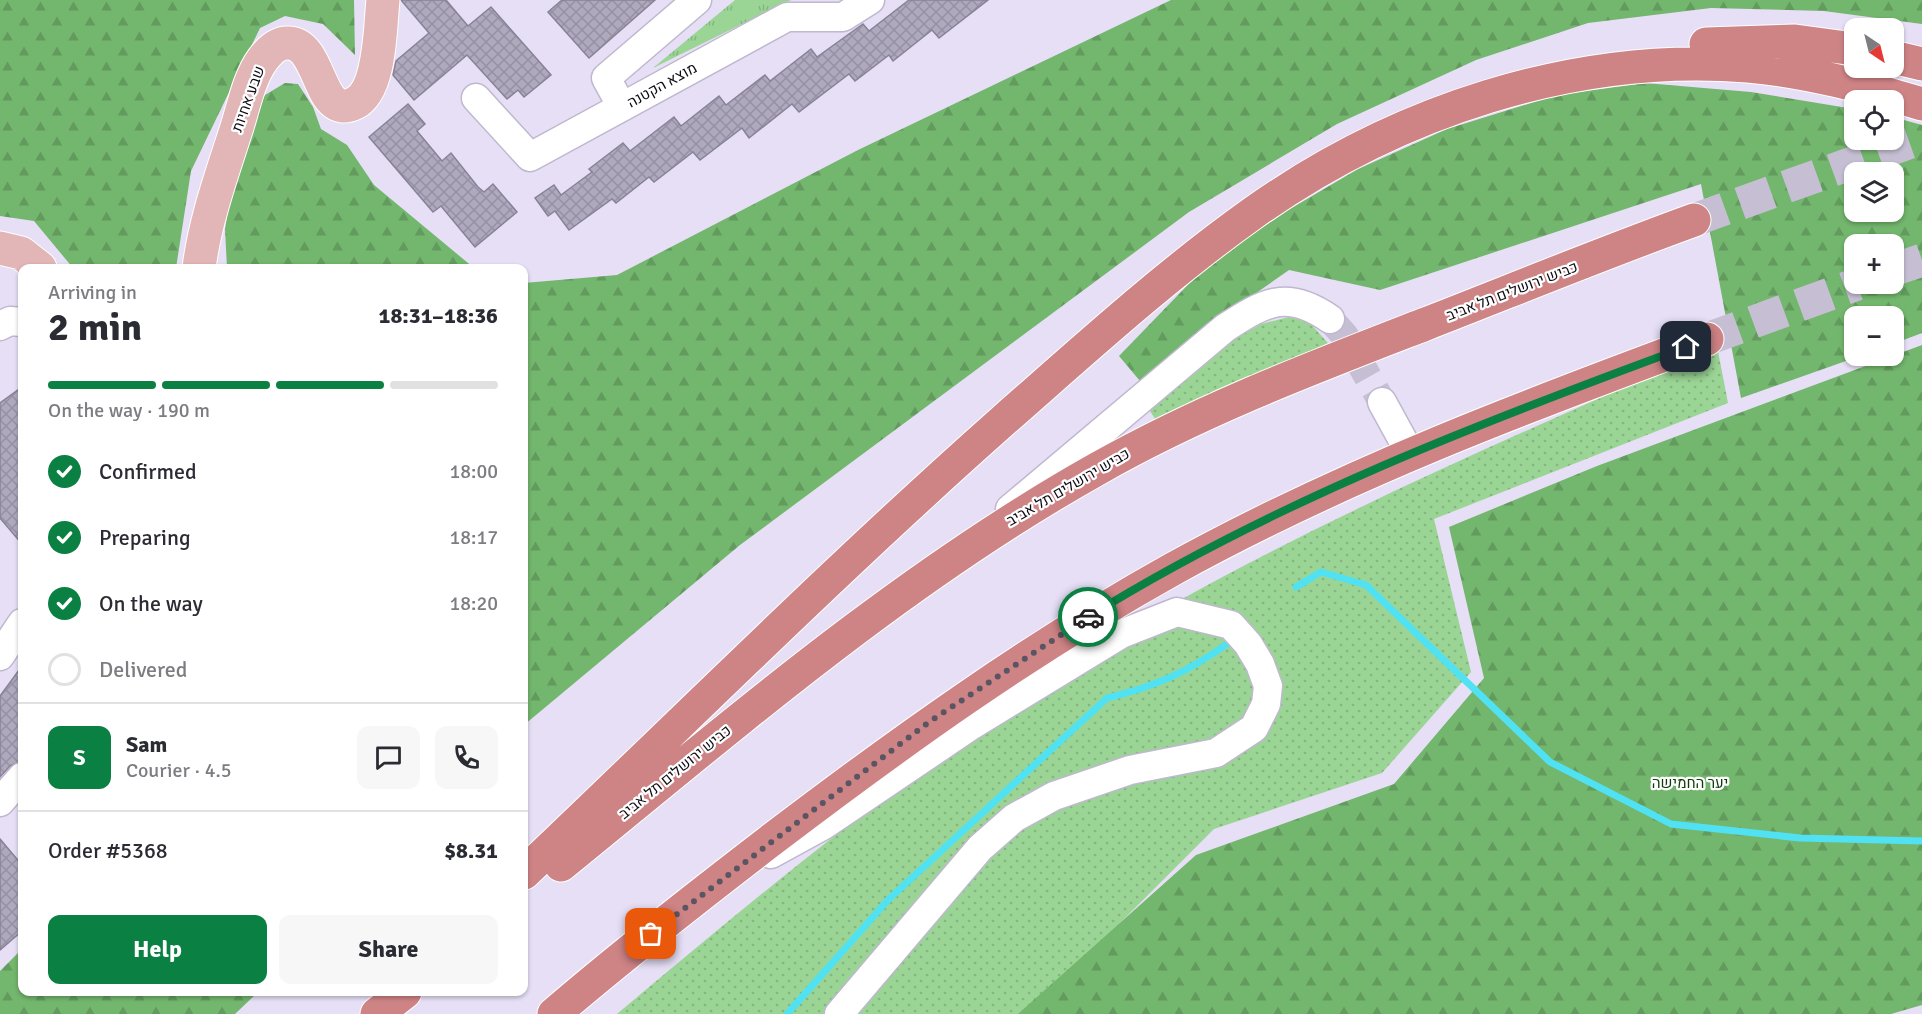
<!DOCTYPE html>
<meta charset="utf-8">
<style>
:root{--surface:#fff;--page:#f7f7f7;--text:#2b2b33;--muted:#7c7c81;--line:#e1e1e2;--accent:#0b8043}
body{margin:0;font-family:Signika,Heebo,sans-serif;background:var(--page);color:var(--text);height:100vh;display:flex;flex-direction:column;font-size:22px;white-space:nowrap}
*{box-sizing:border-box;margin:0}
p{font-size:20px;color:var(--muted)}
.icon{flex:none;width:33px;height:33px;fill:none;stroke:currentColor;stroke-width:2;stroke-linecap:round;stroke-linejoin:round}
.map{position:relative;flex:1;overflow:hidden}
.side{position:absolute;left:18px;top:264px;width:510px;height:732px;display:flex;flex-direction:column;background:var(--surface);border-radius:12px;box-shadow:0 2px 4px #0004}
.side>*{flex:none}
.needle{width:39px;rotate:145deg}
.controls{position:absolute;left:1844px;top:18px;display:grid;gap:12px}
.controls a{display:grid;place-items:center;width:60px;height:60px;border-radius:12px;background:var(--surface);box-shadow:0 2px 4px #0004;font-size:30px}
.pin{position:absolute;display:grid;place-items:center;width:51px;height:51px;color:#fff;margin:-26px;border-radius:12px;box-shadow:0 3px 9px #0006}
.courier{position:absolute;display:grid;place-items:center;width:60px;height:60px;margin:-30px;border:4px solid #0b8043;border-radius:50%;background:#fff;color:#222;box-shadow:0 2px 8px #0007}
.overview em{font-style:normal;font-weight:700}
.overview div{display:flex;flex-direction:column-reverse}
.overview{display:flex;align-items:center;justify-content:space-between;height:102px;padding:0 30px}
h1{font-size:39px;font-weight:700;line-height:45px}
.bar{display:grid;grid-template-columns:repeat(4,1fr);gap:9px 6px;align-content:center;height:72px;padding:0 30px}
.bar i{height:8px;border-radius:4px;background:var(--line)}
.bar .current{background:var(--accent)}
.bar p{grid-column:span 4}
.line{display:flex;align-items:center;gap:15px;padding:0 30px;border-top:2px solid var(--line)}
.line div{flex:1}
.round{display:grid;place-items:center;flex:none;width:63px;height:63px;border-radius:12px;background:var(--page)}
ol{padding:0 30px;list-style:none}
li{display:flex;align-items:center;gap:18px;height:66px}
li p{margin-inline-start:auto}
li .icon{padding:6px;border-radius:50%;background:var(--accent);color:#fff;stroke-width:4}
li:last-child{color:var(--muted)}
li i{width:33px;height:33px;border:3px solid var(--line);border-radius:50%}
.action{display:flex;gap:12px;margin-top:auto;padding:12px 30px}
.action a{flex:1;height:69px;border-radius:12px;background:var(--accent);color:#fff;font-size:24px;font-weight:700;line-height:69px;text-align:center}
.action a+a{background:var(--page);color:var(--text)}
.map>svg:first-child{display:block}
.grass{fill:url(#grass-dots)}
.forest{fill:url(#forest-firs);fill-rule:evenodd}
.park{fill:url(#park-tufts)}
.lines{fill:none;stroke-linecap:round;stroke-linejoin:round}
.stream{stroke:#50e2f2;stroke-width:7}
.building{fill:url(#building-cross-hatch);stroke:#888297;stroke-width:1.5}
.minor-tunnel{stroke:#c6bfd4;stroke-width:28;stroke-dasharray:28 14;stroke-linecap:butt}
.highway-tunnel{stroke:#c6bfd4;stroke-width:33;stroke-dasharray:33 16;stroke-linecap:butt}
.minor-casing{stroke:#bfb8ce;stroke-width:31}
.major-casing{stroke:#fff;stroke-width:35}
.highway-casing{stroke:#fff;stroke-width:35}
.minor{stroke:#fff;stroke-width:28}
.major{stroke:#e2b5b6;stroke-width:33}
.highway{stroke:#ce8385;stroke-width:33}
.done{stroke:#5a5562;stroke-width:6;stroke-dasharray:0 10.8}
.route{stroke:#0b8043;stroke-width:8}
.labels{text-anchor:middle;dominant-baseline:central;stroke-width:4.5;stroke-linejoin:round;paint-order:stroke}
.street-label{font-size:15px;fill:#0e0b12;stroke:#fff}
.park-label{font-size:15px;fill:#0f3e0c;stroke:#fff}
</style>
<div class="map">
<svg width="1922" height="1014" viewBox="0 0 1922 1014">
<defs>
<pattern id="grass-dots" width="8" height="8" patternUnits="userSpaceOnUse" patternTransform="scale(1.5)"><rect width="8" height="8" fill="#9bd595"/><path d="M2 2h.1M6 6h.1" fill="none" stroke="#84b67f" stroke-width="1.8" stroke-linecap="round"/></pattern>
<pattern id="forest-firs" width="22" height="20" patternUnits="userSpaceOnUse" patternTransform="scale(1.5)"><rect width="22" height="20" fill="#73b66d"/><path d="M5 1l3.5 6h-7zM16 11l3.5 6h-7z" fill="#629b5d"/></pattern>
<pattern id="park-tufts" width="24" height="20" patternUnits="userSpaceOnUse" patternTransform="scale(1.5)"><rect width="24" height="20" fill="#9bd595"/><path d="M3 7l-1-3M5 7V3M7 7l1-3M15 17l-1-3M17 17v-4M19 17l1-3" fill="none" stroke="#84b67f"/></pattern>
<pattern id="building-cross-hatch" width="8" height="8" patternUnits="userSpaceOnUse" patternTransform="scale(1.5)"><rect width="8" height="8" fill="#afa9be"/><path d="M0 0l8 8M0 8l8-8" fill="none" stroke="#9590a2"/></pattern>
</defs>
<rect width="100%" height="100%" fill="#e6dff6"/>
<path class="grass" d="M1289 317 1309 322 1328 343 1157 422 1148 408 1225 344 1261 324Z
M1717 346 1728 403 1434 519 1471 672 1382 773 1214 829 1029 1014H617C738 912 860 811 990 721 1020 700 1050 677 1081 658 1282 534 1502 442 1717 346Z"/>
<path class="forest" d="M0 0H354L355 55 323 24 285 16 260 28 191 171 176 268H73L34 221 0 216Z
M1171 0H1922V24L1824 11 1711 8 1588 23 1476 60 1337 124 1189 212 740 545 524 725V283L617 275 858 150Z
M285 83 298 84 313 107 321 129 347 145 374 185 474 268H227L225 229 239 140 265 95Z
M1645 83 1751 92 1854 109V140H1893V117L1922 125V333L1893 344V316H1854V356H1860L1741 398 1701 184 1380 290 1289 270 1216 321 1140 381 1119 356 1208 264 1290 209 1358 169 1447 129 1557 95ZM1854 172H1893V212H1854ZM1854 244H1893V284H1854Z
M1922 345V1005L1891 1014H1018L1196 855 1394 784 1484 678 1449 527 1597 466Z
M22 949V992H258L235 1014H0V971Z"/>
<path class="park" d="M735 0H791L653 68Z"/>
<g class="lines">
<path class="stream" d="M1296 587 1321 572 1366 585 1550 762 1671 824 1800 838 1922 841
M787 1014 888 900 1107 698C1154 687 1188 672 1227 644"/>
</g>
<path class="building" d="M401 0H446L468 26 491 7 551 75 524 97 518 90 507 99 467 55 414 100 393 75 396 61 429 33Z
M562 0H655L589 58 548 12Z
M909 0H988L939 38 932 30 893 61 889 55 855 81 849 74 799 112 792 104 749 138 742 128 700 160 693 152 654 182 649 177 616 203 612 199 569 230 555 211 548 216 535 198 554 185 561 195 592 172 589 169 623 143 630 151 674 117 681 126 719 96 726 105 765 75 770 81 811 49 817 57 863 24 869 31Z
M408 104 425 124 417 131 442 161 451 153 478 187 484 192 493 184 517 212 475 247 441 206 433 212 369 137Z
M22 387V544L0 518V403Z
M22 666V761L10 766 0 777V696Z
M0 839 22 865V931L0 950Z"/>
<g class="lines">
<path class="minor-tunnel" d="M1330 319 1345 336 1382 402"/>
<path class="highway-tunnel" d="M1694 220 1922 138
M1893 270 1922 260
M1707 339 1857 284"/>
<defs>
<path id="minor" d="M476 98 530 157 787 17H843L870 0
M622 107 606 78 697 0
M0 326 10 321 22 322
M1382 402 1411 455
M1010 509 1225 328C1265 302 1287 289 1330 319
M0 656 22 623
M0 802 22 777
M771 854 824 825 972 725 1121 634 1177 612 1231 625 1248 644 1260 664 1268 686 1266 704 1254 728 1216 753 1130 770 1054 796 1014 818 980 848 839 1014"/>
<path id="major" d="M0 248 21 253 40 268
M199 268C205 220 222 174 237 127 244 105 249 78 263 59 269 51 278 42 289 43 323 45 317 122 355 103 381 90 380 26 383 0"/>
<path id="highway" d="M1706 44 1795 41 1854 49
M1893 57 1922 64
M561 865C733 725 903 578 1097 469 1201 410 1312 368 1423 325 1513 290 1603 253 1694 220
M524 873C684 721 840 565 1005 419 1086 348 1166 275 1253 213 1395 112 1574 52 1748 66 1807 71 1865 87 1922 104
M377 1014 405 992
M554 1014C624 954 697 897 770 841 900 742 1031 648 1173 569 1343 475 1526 406 1707 339"/>
</defs>
<use href="#minor" class="minor-casing"/>
<use href="#major" class="major-casing"/>
<use href="#highway" class="highway-casing"/>
<use href="#minor" class="minor"/>
<use href="#major" class="major"/>
<use href="#highway" class="highway"/>
</g>
<g class="lines">
<path class="done" d="M651 934 929 722 1088 617"/>
<path class="route" d="M1088 617C1273 502 1482 422 1686 347"/>
</g>
<g class="labels">
<g class="street-label">
<text transform="translate(662 85) rotate(-29)">מוצא הקטנה</text>
<text transform="translate(248 99) rotate(-70)">שבע אחיות</text>
<text transform="translate(1512 291) rotate(-21)">כביש ירושלים תל אביב</text>
<text transform="translate(1068 487) rotate(-30)">כביש ירושלים תל אביב</text>
<text transform="translate(675 772) rotate(-39)">כביש ירושלים תל אביב</text>
</g>
<g class="park-label">
<text x="1690" y="783">יער החמישה</text>
</g>
</g>
</svg>
<div class="controls">
<a><svg class="needle" viewBox="-14 -14 28 28"><path d="M0-13l5 13h-10z" fill="#e53935"/><path d="M0 13l5-13h-10z" fill="#7c7c81"/></svg></a>
<a><svg class="icon" aria-label="locate" viewBox="0 0 24 24"><circle cx="12" cy="12" r="6"/><path d="M12 2v4M12 18v4M2 12h4M18 12h4"/></svg></a>
<a><svg class="icon" aria-label="layers" viewBox="0 0 24 24"><path d="M12 4l9 5-9 5-9-5zM3 14l9 5 9-5"/></svg></a>
<a>+</a>
<a>−</a>
</div>
<div class="pin" style="left:651px;top:934px;background:#ea580c"><svg class="icon" aria-label="bag" viewBox="0 0 24 24"><path d="M5 8h14l-1 12H6zM9 8a3 3 0 0 1 6 0"/></svg></div>
<div class="pin" style="left:1686px;top:347px;background:#1f2937"><svg class="icon" aria-label="home" viewBox="0 0 24 24"><path d="M3 11l9-7 9 7M6 9v11h12V9"/></svg></div>
<div class="courier" style="left:1088px;top:617px"><svg class="icon" aria-label="car" viewBox="0 0 24 24"><path d="M5 17H2v-5l4-1 3-4h7l3 4 3 1v5h-3M9 17h6M6 11h13"/><circle cx="7" cy="17" r="2"/><circle cx="17" cy="17" r="2"/></svg></div>
<section class="side">
<div class="overview"><div><h1>2 min</h1><p>Arriving in</p></div><em>18:31–18:36</em></div>
<div class="bar"><i class="current"></i><i class="current"></i><i class="current"></i><i></i><p>On the way · 190 m</p></div>
<ol>
<li><svg class="icon" aria-label="check" viewBox="0 0 24 24"><path d="M5 12l5 5 9-10"/></svg>Confirmed<p>18:00</p></li>
<li><svg class="icon" aria-label="check" viewBox="0 0 24 24"><path d="M5 12l5 5 9-10"/></svg>Preparing<p>18:17</p></li>
<li><svg class="icon" aria-label="check" viewBox="0 0 24 24"><path d="M5 12l5 5 9-10"/></svg>On the way<p>18:20</p></li>
<li><i></i>Delivered</li>
</ol>
<div class="line" style="height:108px"><b class="round" style="background:var(--accent);color:#fff">S</b><div><b>Sam</b><p>Courier · 4.5</p></div><a class="round"><svg class="icon" aria-label="chat" viewBox="0 0 24 24"><path d="M4 5h16v11H9l-5 4z"/></svg></a><a class="round"><svg class="icon" aria-label="phone" viewBox="0 0 24 24"><path d="M5 4h4l2 5-3 2q2 4 5 5l2-3 5 2v4C11 20 4 13 5 4z"/></svg></a></div>
<div class="line" style="height:78px"><div>Order #5368</div><b>$8.31</b></div>
<div class="action"><a>Help</a><a>Share</a></div>
</section>
</div>
